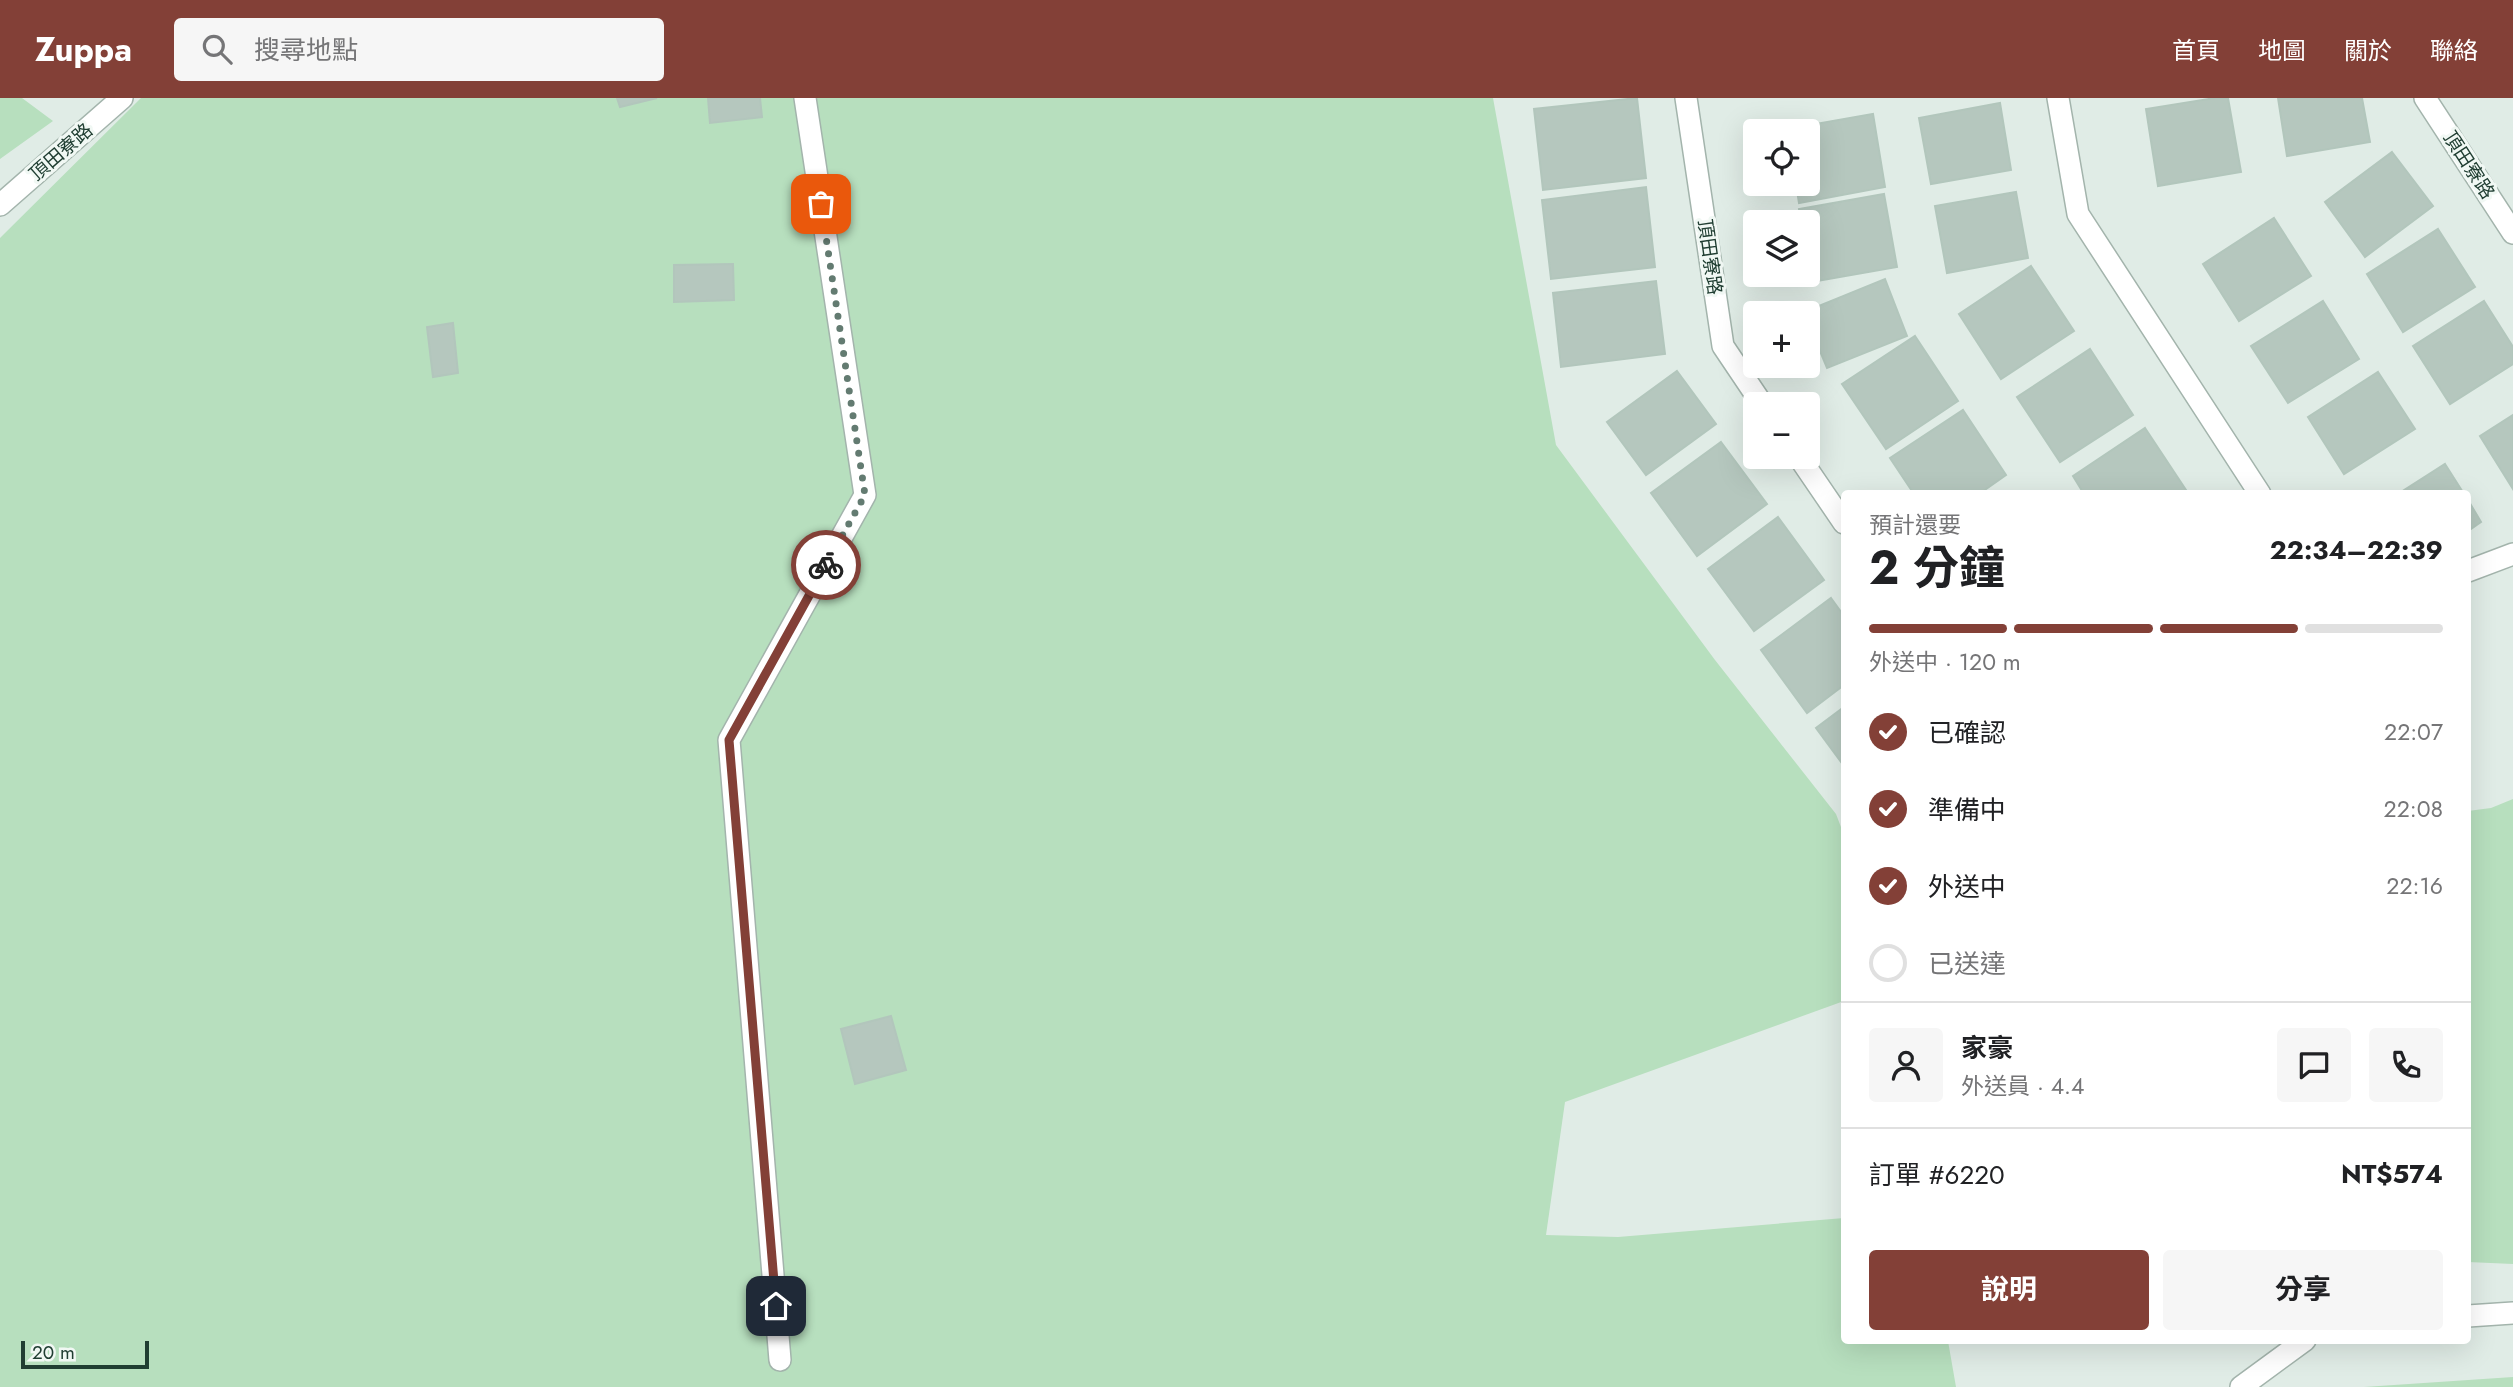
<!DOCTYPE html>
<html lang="zh-TW">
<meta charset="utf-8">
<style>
:root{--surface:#fff;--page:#f6f6f6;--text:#202124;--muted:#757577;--line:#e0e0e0;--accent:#834037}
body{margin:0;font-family:Jost,"Noto Sans TC",sans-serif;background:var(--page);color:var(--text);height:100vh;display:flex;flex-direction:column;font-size:26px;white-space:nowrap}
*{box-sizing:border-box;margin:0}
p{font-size:23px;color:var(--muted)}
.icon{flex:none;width:38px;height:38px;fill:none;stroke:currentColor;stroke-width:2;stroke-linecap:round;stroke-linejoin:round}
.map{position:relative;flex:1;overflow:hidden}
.side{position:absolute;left:1841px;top:392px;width:630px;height:854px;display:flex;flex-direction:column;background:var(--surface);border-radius:7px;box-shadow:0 7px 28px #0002}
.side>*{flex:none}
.tools{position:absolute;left:1743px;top:21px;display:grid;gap:14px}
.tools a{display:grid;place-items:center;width:77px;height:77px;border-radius:7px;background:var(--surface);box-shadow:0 7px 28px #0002;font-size:35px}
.scale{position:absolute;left:21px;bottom:18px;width:128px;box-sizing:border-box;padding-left:7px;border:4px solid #203e32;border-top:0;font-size:19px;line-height:24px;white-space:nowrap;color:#203e32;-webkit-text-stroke:5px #f1f8f4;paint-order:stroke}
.pin{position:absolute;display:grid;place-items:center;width:60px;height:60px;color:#fff;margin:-30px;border-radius:14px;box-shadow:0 4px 10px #0006}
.courier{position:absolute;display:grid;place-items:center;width:70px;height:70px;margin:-35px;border:5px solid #834037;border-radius:50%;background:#fff;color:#222;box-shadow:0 2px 9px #0007}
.overview em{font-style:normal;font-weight:700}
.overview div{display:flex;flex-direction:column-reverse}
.overview{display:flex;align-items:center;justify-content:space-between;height:119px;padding:0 28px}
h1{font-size:46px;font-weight:700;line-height:52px}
.bar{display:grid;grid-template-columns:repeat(4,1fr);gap:10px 7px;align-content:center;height:84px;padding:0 28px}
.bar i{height:9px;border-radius:5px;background:var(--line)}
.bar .current{background:var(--accent)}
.bar p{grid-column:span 4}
.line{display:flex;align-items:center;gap:18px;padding:0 28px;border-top:2px solid var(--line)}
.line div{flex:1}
.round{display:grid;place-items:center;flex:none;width:74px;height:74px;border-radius:7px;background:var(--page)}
ol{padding:0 28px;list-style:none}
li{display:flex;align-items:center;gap:21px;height:77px}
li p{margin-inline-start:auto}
li .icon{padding:7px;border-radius:50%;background:var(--accent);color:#fff;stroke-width:4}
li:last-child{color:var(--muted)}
li i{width:38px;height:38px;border:4px solid var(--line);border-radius:50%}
.action{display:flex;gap:14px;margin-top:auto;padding:14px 28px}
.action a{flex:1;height:80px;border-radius:7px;background:var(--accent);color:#fff;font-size:28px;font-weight:700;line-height:80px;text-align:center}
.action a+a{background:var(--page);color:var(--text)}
header{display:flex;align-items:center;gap:42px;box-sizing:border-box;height:98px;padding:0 35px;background:var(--accent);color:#fff}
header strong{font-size:33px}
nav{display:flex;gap:38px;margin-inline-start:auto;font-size:24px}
.search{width:490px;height:63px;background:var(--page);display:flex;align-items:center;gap:18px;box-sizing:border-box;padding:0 24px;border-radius:7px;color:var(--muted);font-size:26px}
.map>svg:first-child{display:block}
.green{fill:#b7dfbe}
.building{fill:#b5c7be;stroke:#b2c6bc;stroke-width:2}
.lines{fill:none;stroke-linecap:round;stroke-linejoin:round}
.minor-casing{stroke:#a3b4ac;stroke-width:24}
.minor{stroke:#fff;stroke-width:21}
.done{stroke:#637b71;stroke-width:7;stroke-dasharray:0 12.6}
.route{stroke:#834037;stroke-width:9}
.labels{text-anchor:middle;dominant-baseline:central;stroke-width:6;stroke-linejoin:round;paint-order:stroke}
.street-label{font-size:19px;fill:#203e32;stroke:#f1f8f4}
</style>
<header>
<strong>Zuppa</strong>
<div class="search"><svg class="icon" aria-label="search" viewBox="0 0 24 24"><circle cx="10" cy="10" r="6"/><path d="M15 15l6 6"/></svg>搜尋地點</div>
<nav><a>首頁</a><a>地圖</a><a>關於</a><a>聯絡</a></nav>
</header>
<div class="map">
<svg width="2513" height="1289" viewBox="0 0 2513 1289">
<rect width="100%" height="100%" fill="#e0ece6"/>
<path class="green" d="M0 0H22L53 23 0 61Z
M141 0H1493L1556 347 1715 562 1836 716 1844 737V903L1565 1004 1546 1137 1618 1139 1844 1120V1242L1948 1243 1956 1289H0V140Z
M2513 701V1166L2468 1164V713L2491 710Z
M2513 1279V1289H2364Z"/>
<path class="building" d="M617 0H657L620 9Z
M708 0H760L762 19 710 25Z
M1637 0 1646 80 1543 92 1534 11Z
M2215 0H2228L2241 74 2158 88 2146 11Z
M2278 0H2362L2370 44 2287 58Z
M2000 5 2011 72 1931 86 1919 20Z
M1873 16 1885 89 1799 105 1796 86H1808V33H1787V31Z
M2392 54 2433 108 2365 159 2325 104Z
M1646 89 1655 169 1551 181 1542 102Z
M2016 94 2028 160 1947 175 1935 108Z
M1884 96 1897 169 1811 184 1808 124H1801L1799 111Z
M2274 120 2311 178 2239 223 2203 166Z
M2438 131 2475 189 2403 234 2367 176Z
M733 166 734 202 674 204V167Z
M2031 168 2074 233 2001 281 1959 216Z
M1885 181 1907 238 1827 270 1808 224V215L1804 214Z
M1656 183 1665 256 1561 269 1553 195Z
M2323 203 2359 261 2288 305 2251 248Z
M2484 203 2513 249V266L2450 306 2413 248Z
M453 225 458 275 433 279 427 229Z
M1915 238 1958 303 1886 351 1842 286Z
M2090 251 2133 317 2060 364 2017 299Z
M1677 273 1716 326 1646 377 1607 324Z
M2378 274 2415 331 2344 376 2308 319Z
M1963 312 2006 377 1979 396H1914L1890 360Z
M2513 317V391L2480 338Z
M2145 330 2188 395 2084 396 2073 378Z
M1721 344 1767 406 1697 458 1651 395Z
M2445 366 2464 396H2398Z
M2468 402 2481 424 2468 433Z
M1778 419 1824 482 1754 533 1708 471Z
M1831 500 1844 518V587L1807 615 1761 552Z
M1844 609V668L1816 630Z
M891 918 906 972 855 986 841 931Z"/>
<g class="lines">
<defs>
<path id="minor" d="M1686 0 1723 248 1762 306
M2058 0 2078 116 2260 396
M2425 0 2513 135
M0 107 122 0
M1799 359 1844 425
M2468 473 2513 456
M2468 1218 2513 1215
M780 1262 729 642 865 397 805 0
M2241 1289 2305 1242"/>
</defs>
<use href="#minor" class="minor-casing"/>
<use href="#minor" class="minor"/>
</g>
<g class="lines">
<path class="done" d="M821 106 865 397 826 467"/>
<path class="route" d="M776 1208 729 642 826 467"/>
</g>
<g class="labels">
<g class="street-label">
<text transform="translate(61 54) rotate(-41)">頂田寮路</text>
<text transform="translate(2469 67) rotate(57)">頂田寮路</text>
<text transform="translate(1710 159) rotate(82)">頂田寮路</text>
</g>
</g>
</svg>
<div class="tools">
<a><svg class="icon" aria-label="locate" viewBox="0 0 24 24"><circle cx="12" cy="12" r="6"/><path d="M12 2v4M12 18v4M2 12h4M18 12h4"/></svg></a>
<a><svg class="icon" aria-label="layers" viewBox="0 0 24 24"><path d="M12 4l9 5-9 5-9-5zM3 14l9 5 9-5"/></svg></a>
<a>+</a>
<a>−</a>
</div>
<div class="scale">20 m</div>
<div class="pin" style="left:821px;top:106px;background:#ea580c"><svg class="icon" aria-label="bag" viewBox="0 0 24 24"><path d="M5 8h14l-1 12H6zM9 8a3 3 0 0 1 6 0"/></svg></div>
<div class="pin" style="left:776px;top:1208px;background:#1f2937"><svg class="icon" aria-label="home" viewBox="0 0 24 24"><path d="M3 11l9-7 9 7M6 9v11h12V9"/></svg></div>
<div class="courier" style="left:826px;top:467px"><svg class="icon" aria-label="bike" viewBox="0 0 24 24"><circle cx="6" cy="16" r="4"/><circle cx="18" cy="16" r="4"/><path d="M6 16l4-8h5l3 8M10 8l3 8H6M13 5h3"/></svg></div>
<section class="side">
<div class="overview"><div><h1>2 分鐘</h1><p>預計還要</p></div><em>22:34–22:39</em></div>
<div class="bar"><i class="current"></i><i class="current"></i><i class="current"></i><i></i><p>外送中 · 120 m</p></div>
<ol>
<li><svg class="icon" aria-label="check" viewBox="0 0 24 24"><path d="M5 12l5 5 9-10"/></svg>已確認<p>22:07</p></li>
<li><svg class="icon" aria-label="check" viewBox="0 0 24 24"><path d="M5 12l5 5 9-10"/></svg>準備中<p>22:08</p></li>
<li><svg class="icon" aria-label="check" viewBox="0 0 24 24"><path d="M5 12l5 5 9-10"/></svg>外送中<p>22:16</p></li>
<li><i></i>已送達</li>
</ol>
<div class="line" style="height:126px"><a class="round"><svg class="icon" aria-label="person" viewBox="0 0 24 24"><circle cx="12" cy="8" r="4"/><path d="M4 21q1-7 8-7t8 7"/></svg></a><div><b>家豪</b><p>外送員 · 4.4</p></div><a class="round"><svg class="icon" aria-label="chat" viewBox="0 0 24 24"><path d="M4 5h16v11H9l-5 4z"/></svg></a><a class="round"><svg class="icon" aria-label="phone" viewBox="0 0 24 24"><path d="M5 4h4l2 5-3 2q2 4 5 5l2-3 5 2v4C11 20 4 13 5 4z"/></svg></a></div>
<div class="line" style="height:91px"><div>訂單 #6220</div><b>NT$574</b></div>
<div class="action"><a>說明</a><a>分享</a></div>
</section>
</div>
